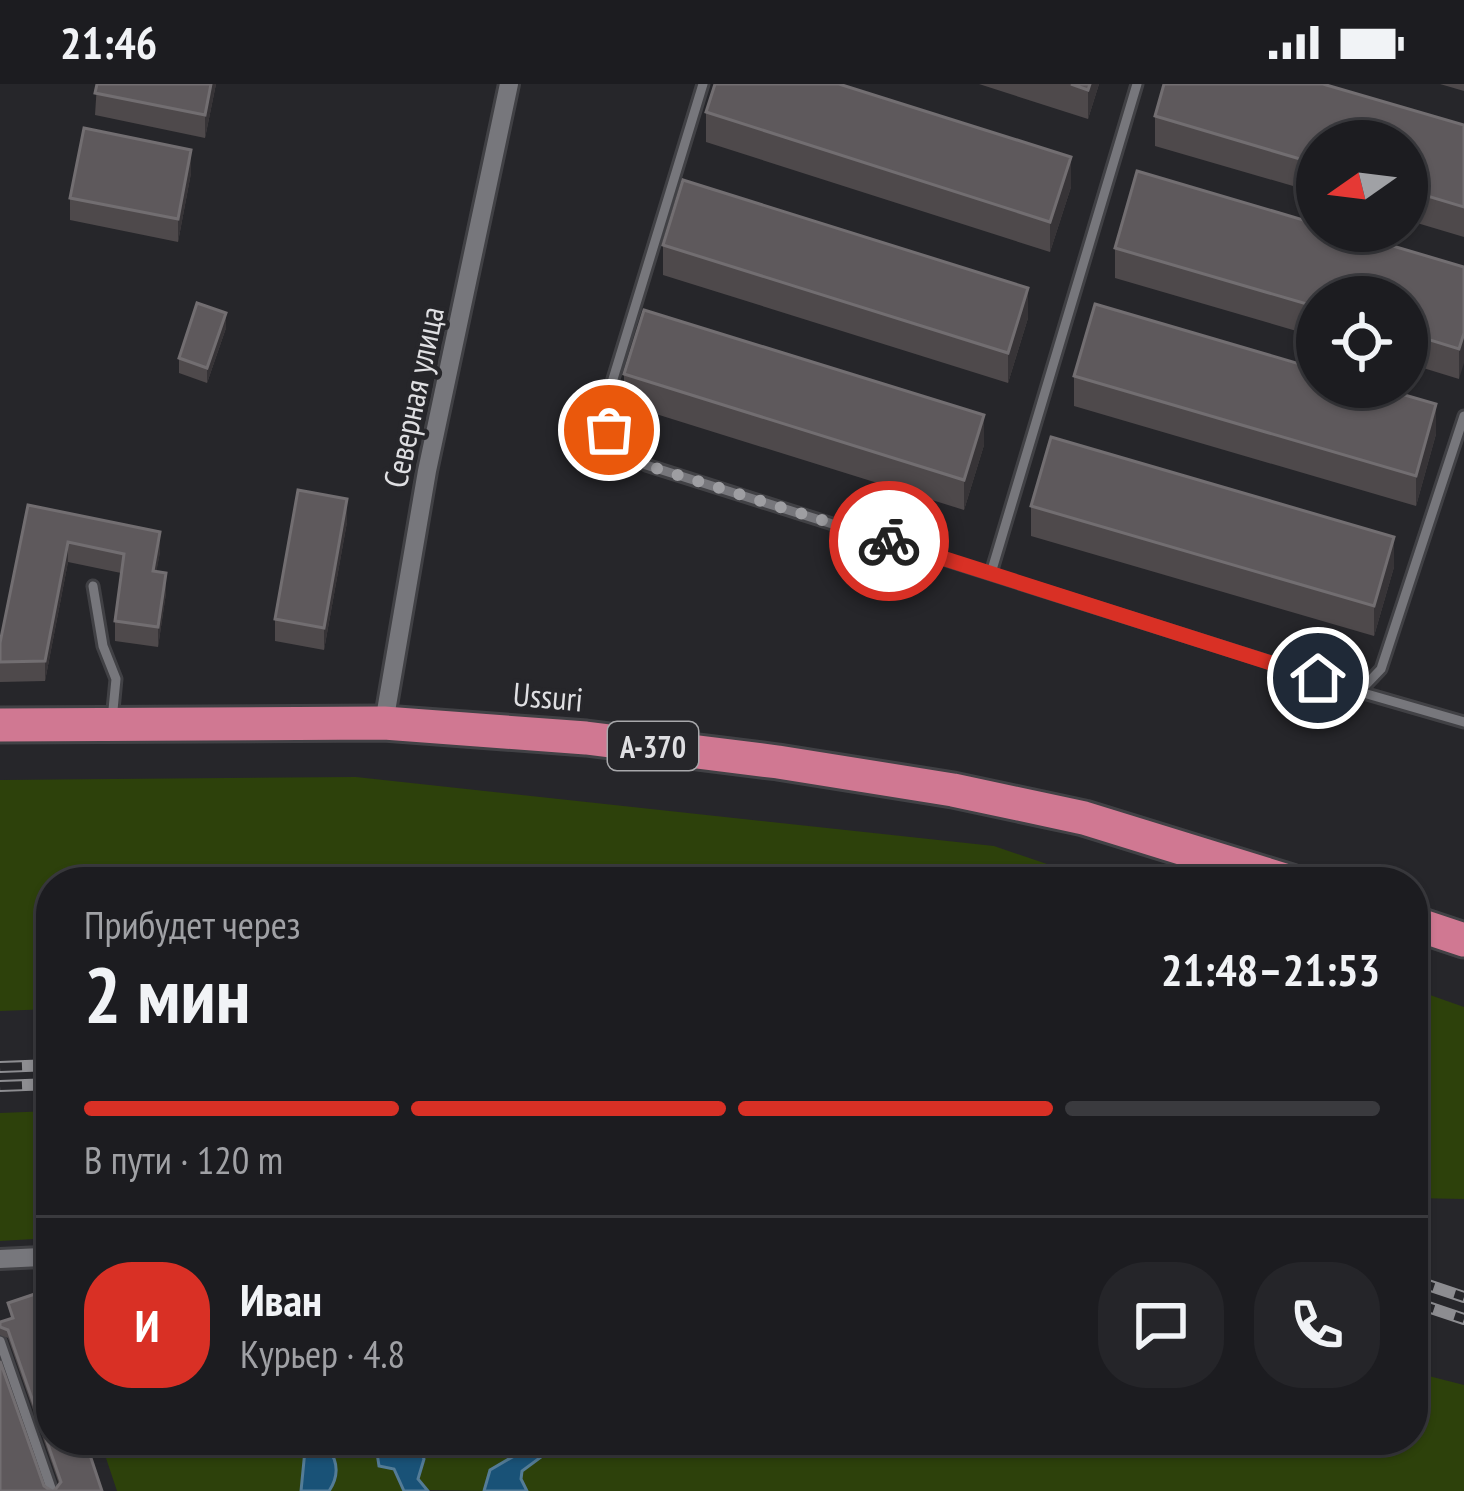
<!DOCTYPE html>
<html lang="ru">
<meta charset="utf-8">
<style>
:root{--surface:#1c1c20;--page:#252529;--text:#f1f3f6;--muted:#a0a1a5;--line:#3a3a3e;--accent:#d93025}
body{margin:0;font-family:"PT Sans Narrow",sans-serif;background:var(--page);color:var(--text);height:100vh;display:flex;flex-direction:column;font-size:45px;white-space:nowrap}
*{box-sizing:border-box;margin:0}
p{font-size:39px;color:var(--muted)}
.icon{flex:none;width:66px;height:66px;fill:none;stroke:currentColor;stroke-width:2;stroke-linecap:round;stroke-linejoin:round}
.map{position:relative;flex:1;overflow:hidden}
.drawer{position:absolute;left:36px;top:783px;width:1392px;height:588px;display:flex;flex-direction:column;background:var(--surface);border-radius:48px;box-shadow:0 3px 9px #0004,0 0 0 3px var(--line)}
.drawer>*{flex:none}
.needle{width:78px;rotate:256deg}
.fabs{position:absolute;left:1296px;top:36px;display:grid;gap:24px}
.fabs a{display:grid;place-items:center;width:132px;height:132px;border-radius:50%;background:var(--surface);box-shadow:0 3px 9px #0004,0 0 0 3px var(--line);font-size:60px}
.pin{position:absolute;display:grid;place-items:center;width:102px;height:102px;color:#fff;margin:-51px;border:6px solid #fff;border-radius:50%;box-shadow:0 3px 12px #0007}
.courier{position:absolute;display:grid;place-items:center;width:120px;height:120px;margin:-60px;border:9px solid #d93025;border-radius:50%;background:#fff;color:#222;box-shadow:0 3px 15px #0007}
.head em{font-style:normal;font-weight:800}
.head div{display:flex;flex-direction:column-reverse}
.head{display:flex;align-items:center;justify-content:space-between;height:204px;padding:0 48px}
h1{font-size:78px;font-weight:800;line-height:90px}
.bar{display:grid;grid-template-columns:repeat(4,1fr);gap:18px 12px;align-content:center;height:144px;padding:0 48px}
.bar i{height:15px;border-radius:9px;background:var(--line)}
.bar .selected{background:var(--accent)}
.bar p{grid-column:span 4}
.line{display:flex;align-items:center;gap:30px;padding:0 48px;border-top:3px solid var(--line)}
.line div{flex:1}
.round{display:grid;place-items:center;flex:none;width:126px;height:126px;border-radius:48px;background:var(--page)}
.status{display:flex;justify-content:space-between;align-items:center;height:84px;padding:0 60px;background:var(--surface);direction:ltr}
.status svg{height:33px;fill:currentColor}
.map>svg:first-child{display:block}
.green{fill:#2d410b}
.water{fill:#195277;stroke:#547c97;stroke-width:3}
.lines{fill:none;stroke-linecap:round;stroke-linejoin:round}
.service-casing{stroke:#414145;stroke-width:15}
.minor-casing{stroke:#414145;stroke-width:24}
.trunk-casing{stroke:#414145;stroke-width:39}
.service{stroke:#77777c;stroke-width:9}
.minor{stroke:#77777c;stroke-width:18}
.trunk{stroke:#d07892;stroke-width:33}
.rail-casing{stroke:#8d8d91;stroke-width:12}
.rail{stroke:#26262a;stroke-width:8;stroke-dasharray:22;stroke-linecap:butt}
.wall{fill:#4e494b}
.shaded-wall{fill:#373437}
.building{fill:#5e595c;stroke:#726e71;stroke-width:3}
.done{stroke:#9e9ea2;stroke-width:12;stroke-dasharray:0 21.6}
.route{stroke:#d93025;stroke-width:15}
.labels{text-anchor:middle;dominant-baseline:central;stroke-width:9;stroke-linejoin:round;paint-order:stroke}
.shield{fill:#26262a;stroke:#a8a8ab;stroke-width:3}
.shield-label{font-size:30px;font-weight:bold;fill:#dfdfe2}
.street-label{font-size:33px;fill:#dfdfe2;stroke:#26262a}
</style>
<div class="status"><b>21:46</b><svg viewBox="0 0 49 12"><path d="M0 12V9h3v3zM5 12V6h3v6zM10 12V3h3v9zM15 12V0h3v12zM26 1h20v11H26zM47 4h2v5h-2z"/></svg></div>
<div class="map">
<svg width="1464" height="1407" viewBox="0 0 1464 1407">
<rect width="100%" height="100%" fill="#26262a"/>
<path class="green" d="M356 693 994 762 1100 798H51V925L0 927V696Z
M1413 905 1464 923V1115L1413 1114Z
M51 1027V1154L0 1157V1029Z
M1413 1288 1464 1301V1407H527L521 1395 522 1387 564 1356H1413Z
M100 1356H306L301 1407H117Z
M331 1356H375L379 1382 394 1385 404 1407H329C338 1393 339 1380 329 1366Z
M416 1356H526L514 1372 490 1386 484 1407 426 1406 418 1395 424 1375Z"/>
<path class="water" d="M306 1356H331L329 1366C339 1379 338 1394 329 1407H301Z
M375 1356 411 1363 416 1356 424 1375 418 1395 428 1407H404L394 1385 379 1382Z
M526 1356H564L522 1387 521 1395 527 1407H484L490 1386 514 1372Z"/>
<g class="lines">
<defs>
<path id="service" d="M703 0 606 318C609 351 616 365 646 381L1360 607 1381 585 1464 332
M991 489 1137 0
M93 502 103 562 116 595 112 636
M1360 608 1464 638
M0 1257 52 1407"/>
<path id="minor" d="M384 639 427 387 509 0
M0 1175 41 1173"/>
<path id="trunk" d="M0 641 384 639 586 654 778 678 953 706 1084 734 1291 798
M1413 839 1464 856"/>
</defs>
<use href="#service" class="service-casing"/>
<use href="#minor" class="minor-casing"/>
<use href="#trunk" class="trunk-casing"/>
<use href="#service" class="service"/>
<use href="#minor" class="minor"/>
<use href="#trunk" class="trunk"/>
<defs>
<path id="rail" d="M0 983 51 981
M0 1002 51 1000
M1413 1196 1464 1213
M1413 1218 1464 1235"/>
</defs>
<use href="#rail" class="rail-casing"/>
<use href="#rail" class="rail"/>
</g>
<path class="wall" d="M97 0H216L205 54 95 31Z
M979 0H1099L1088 35Z
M1440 0H1464V7Z
M706 28 1071 103 1050 168 706 58Z
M1155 32 1464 41V153L1407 136V57H1317V109L1155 62Z
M191 89 178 158 70 136V114Z
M663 161 1028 234 1008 299 663 191Z
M1115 164 1464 183 1459 295 1407 279V213H1317V253L1115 194Z
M226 244 207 299 179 289V274Z
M624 290 984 361 964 426 624 320Z
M1074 292 1436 350 1416 422 1074 322Z
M28 421 160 468 156 488 166 509 158 563 115 557V537L121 489 68 478 45 597 0 598V559Z
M1031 422 1394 483 1374 552 1031 452Z
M347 438 324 566 275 557V535Z
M8 1219 85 1356 59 1400 8 1254 0 1251V1238L11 1234Z"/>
<path class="shaded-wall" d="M211 0H216L205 54V31Z
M1090 0H1099L1088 35V6Z
M191 66V89L178 158V135Z
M1071 73V103L1050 168V138Z
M1028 204V234L1008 299V269Z
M226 229V244L207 299V284Z
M1464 249V279L1459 295V265Z
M1436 320V350L1416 422V392Z
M984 331V361L964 426V396Z
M347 415V438L324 566V544Z
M160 448V468L153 507V487Z
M1394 453V483L1374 552V522Z
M68 458V478L45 597V577Z
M166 489V509L158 563V543Z"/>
<path class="building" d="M97 0H211L205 31 95 9Z
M715 0H839L1071 73 1050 138 706 28Z
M1071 0H1090L1088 6Z
M1164 0H1323L1464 41V123L1407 106V57H1317V80L1155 32Z
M84 44 191 66 178 135 70 114Z
M1137 87 1317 140V147H1342L1464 183V249L1459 265 1407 249V213H1317V223L1115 164Z
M683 96 1028 204 1008 269 663 161Z
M197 219 226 229 207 284 179 274Z
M1095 220 1317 285V303H1377L1436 320 1416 392 1074 292Z
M644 226 984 331 964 396 624 290Z
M1051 353 1394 453 1374 522 1031 422Z
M298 406 347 415 324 544 275 535Z
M28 421 160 448 153 487 166 489 158 543 115 537 124 470 68 458 45 577 0 578V559Z
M35 1210 51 1256V1356H85L102 1407H54L61 1398 8 1246 0 1243V1238L13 1234 8 1219Z
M0 1277 44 1402 52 1407H0Z"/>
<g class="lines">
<path class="done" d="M609 346 621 368 646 381 889 457"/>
<path class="route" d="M889 457 1318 594"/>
</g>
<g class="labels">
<rect class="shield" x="608" y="638" width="90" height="48" rx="9"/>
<g class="shield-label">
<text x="653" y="662">А-370</text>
</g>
<g class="street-label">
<text transform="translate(413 313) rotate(-78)">Северная улица</text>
<text transform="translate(548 612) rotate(5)">Ussuri</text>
</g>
</g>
</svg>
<div class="fabs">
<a><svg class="needle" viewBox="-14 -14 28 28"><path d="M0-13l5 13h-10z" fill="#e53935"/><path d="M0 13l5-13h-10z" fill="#a0a1a5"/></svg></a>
<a><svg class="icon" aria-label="locate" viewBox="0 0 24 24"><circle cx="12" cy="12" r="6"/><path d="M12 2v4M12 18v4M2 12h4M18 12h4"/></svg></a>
</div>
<div class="pin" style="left:609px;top:346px;background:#ea580c"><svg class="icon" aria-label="bag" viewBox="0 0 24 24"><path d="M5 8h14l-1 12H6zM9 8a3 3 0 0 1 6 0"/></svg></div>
<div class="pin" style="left:1318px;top:594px;background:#1f2937"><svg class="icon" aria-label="home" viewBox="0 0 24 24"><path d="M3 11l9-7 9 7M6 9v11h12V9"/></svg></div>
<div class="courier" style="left:889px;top:457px"><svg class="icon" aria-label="bike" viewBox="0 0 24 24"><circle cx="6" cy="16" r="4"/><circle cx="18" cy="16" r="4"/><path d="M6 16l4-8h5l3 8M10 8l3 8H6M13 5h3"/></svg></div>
<section class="drawer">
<div class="head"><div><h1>2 мин</h1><p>Прибудет через</p></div><em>21:48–21:53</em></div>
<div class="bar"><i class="selected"></i><i class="selected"></i><i class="selected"></i><i></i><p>В пути · 120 m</p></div>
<div class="line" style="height:216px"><b class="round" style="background:var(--accent);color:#fff">И</b><div><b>Иван</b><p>Курьер · 4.8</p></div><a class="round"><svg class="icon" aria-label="chat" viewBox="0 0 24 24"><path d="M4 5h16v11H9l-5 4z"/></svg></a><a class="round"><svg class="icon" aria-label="phone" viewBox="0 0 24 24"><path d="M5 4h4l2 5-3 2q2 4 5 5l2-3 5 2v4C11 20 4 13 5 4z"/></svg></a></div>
</section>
</div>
